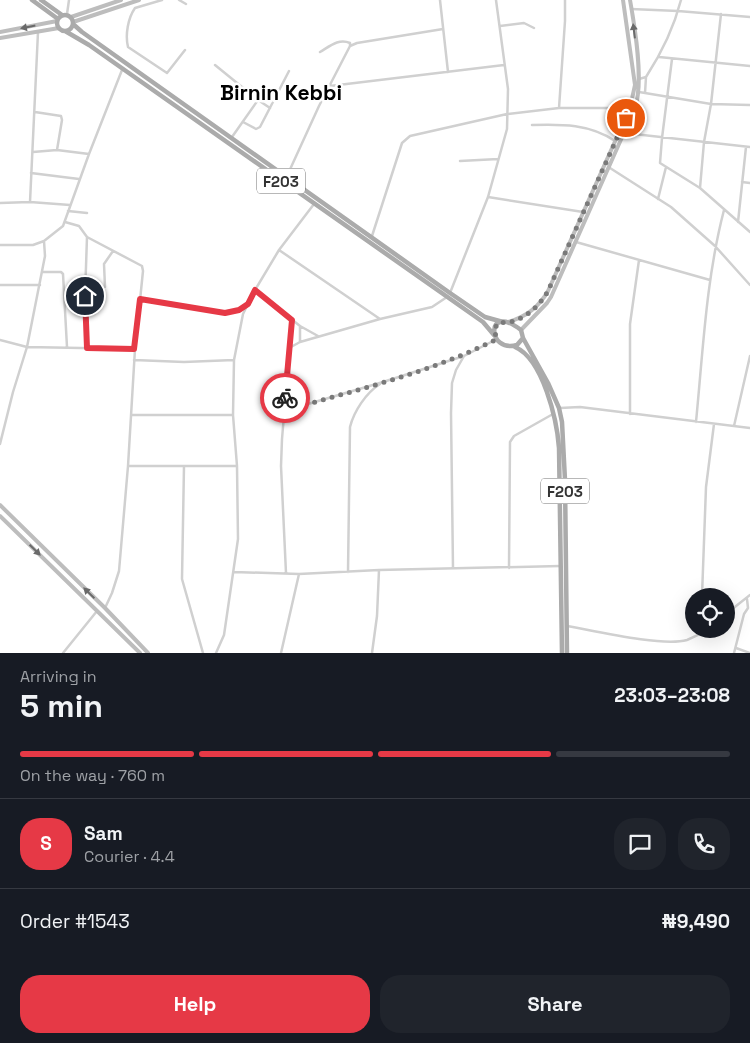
<!DOCTYPE html>
<meta charset="utf-8">
<style>
:root{--surface:#171b24;--page:#20242c;--text:#f1f3f6;--muted:#9ea1a6;--line:#363941;--accent:#e63946}
body{margin:0;font-family:"Space Grotesk",sans-serif;background:var(--page);color:var(--text);height:100vh;display:flex;flex-direction:column;font-size:19px;white-space:nowrap}
*{box-sizing:border-box;margin:0}
p{font-size:16px;color:var(--muted)}
.icon{flex:none;width:28px;height:28px;fill:none;stroke:currentColor;stroke-width:2;stroke-linecap:round;stroke-linejoin:round}
.map{position:relative;height:653px;overflow:hidden}
.details{display:flex;flex-direction:column;background:var(--surface);flex:1}
.details>*{flex:none}
.buttons{position:absolute;left:685px;top:588px;display:grid;gap:10px}
.buttons a{display:grid;place-items:center;width:50px;height:50px;border-radius:50%;background:var(--surface);box-shadow:0 5px 20px #0002;font-size:25px}
.pin{position:absolute;display:grid;place-items:center;width:42px;height:42px;color:#fff;margin:-21px;border:2px solid #fff;border-radius:50%;box-shadow:0 1px 5px #0007}
.courier{position:absolute;display:grid;place-items:center;width:50px;height:50px;margin:-25px;border:4px solid #e63946;border-radius:50%;background:#fff;color:#222;box-shadow:0 1px 6px #0007}
.overview em{font-style:normal;font-weight:700}
.overview div{display:flex;flex-direction:column-reverse}
.overview{display:flex;align-items:center;justify-content:space-between;height:85px;padding:0 20px}
h1{font-size:32px;font-weight:700;line-height:38px}
.bar{display:grid;grid-template-columns:repeat(4,1fr);gap:8px 5px;align-content:center;height:60px;padding:0 20px}
.bar i{height:6px;border-radius:4px;background:var(--line)}
.bar .active{background:var(--accent)}
.bar p{grid-column:span 4}
.line{display:flex;align-items:center;gap:12px;padding:0 20px;border-top:1px solid var(--line)}
.line div{flex:1}
.round{display:grid;place-items:center;flex:none;width:52px;height:52px;border-radius:20px;background:var(--page)}
.action{display:flex;gap:10px;margin-top:auto;padding:10px 20px}
.action a{flex:1;height:58px;border-radius:20px;background:var(--accent);color:#fff;font-size:20px;font-weight:700;line-height:58px;text-align:center}
.action a+a{background:var(--page);color:var(--text)}
.map>svg:first-child{display:block}
.lines{fill:none;stroke-linecap:round;stroke-linejoin:round}
.street{stroke:#d0d0d0;stroke-width:2.5}
.secondary{stroke:#bdbdbd;stroke-width:4}
.primary{stroke:#ababab;stroke-width:4.5}
.oneway{fill:#6a6a6a}
.done{stroke:#7a7a7a;stroke-width:5;stroke-dasharray:0 9}
.route{stroke:#e63946;stroke-width:6}
.labels{text-anchor:middle;dominant-baseline:central;stroke-width:5;stroke-linejoin:round;paint-order:stroke}
.shield{fill:#fff;stroke:#707070;stroke-width:1}
.shield-label{font-size:15px;font-weight:bold;fill:#333}
.district-label{font-size:21px;font-weight:bold;fill:#000;stroke:#fff}
</style>
<div class="map">
<svg width="750" height="653" viewBox="0 0 750 653">
<rect width="100%" height="100%" fill="#fff"/>
<g class="lines">
<path class="street" d="M162 0 135 8C128 18 125 35 128 47L167 73 185 50
M179 0 186 4
M440 0 448 72
M631 9 678 11 750 17
M67 14 69 0
M500 26 524 23 534 28
M320 52C330 46 339 38 350 43V46
M659 57 750 66
M672 59 662 138 660 163 700 188 750 232
M215 65 258 100 232 137
M639 79 646 77C661 54 674 27 681 0
M330 86 504 65
M639 92 711 104 750 105
M645 93 646 77
M258 100 270 108
M559 108 565 21V0
M35 112 61 116 62 120 57 150
M243 122 256 129 260 127 289 71
M532 125C562 124 590 124 615 141
M625 133 750 147
M33 152 57 150 89 154
M460 161 498 159
M610 168 671 207 715 246 750 285
M31 173 79 179
M287 176 319 106 350 46 357 43 443 29
M742 182 750 183
M700 188 704 142 711 104 721 14
M488 197 583 212
M658 199 666 167
M30 202 38 32
M0 203 30 202 70 205
M68 211 87 213
M65 222 79 226 87 237 85 296 87 348
M738 222 746 147
M372 236 402 143 410 136 507 114 559 108H630
M87 237 142 266 143 271 135 349 128 466 119 571 112 593 105 608
M576 242 710 280
M0 245H33L44 241 63 226 89 154 122 70
M279 250 380 319
M43 272H61L63 274 67 347
M0 285H40
M105 287 104 264 113 251
M255 290 300 326 318 336
M450 293 488 197 507 129 508 89 496 0
M140 299 225 313 239 310 248 304
M0 340 27 347 135 349
M300 342V326
M291 347 300 342 380 319 432 307 447 297
M134 360 184 362 234 360
M560 408 580 407 750 428
M284 411 383 382 464 356 497 339
M630 414V324L639 260
M131 415H233
M696 422C703 351 706 279 724 210
M734 426 750 356
M0 444 13 392 27 347 45 256 44 241
M128 466H237
M184 466 182 579 203 653
M453 568 451 413 452 383 456 370 464 356
M509 568 510 442 514 436 553 414
M234 572 299 574 379 570 560 566
M348 572 350 427C354 411 366 393 380 384
M286 573 281 466 282 439 292 320
M702 596 706 487 714 424
M726 614 750 595
M567 626C595 631 662 647 687 640 695 637 702 633 708 629
M736 648 750 653
M63 653 97 611
M216 653 224 635 238 539 237 466 233 415 234 360 243 314 255 290 279 250 314 204
M281 653 299 574
M372 653 377 616 379 570
M734 653 744 614 748 608 747 599"/>
<path class="secondary" d="M71 17 121 0
M73 22 139 0
M0 32 57 21
M0 38 59 28
M508 322C526 317 539 307 548 291L630 108 635 85 623 0
M521 330 547 303 551 297 635 108C644 81 635 28 630 0
M0 505 105 608 148 653
M0 516 140 653"/>
<path class="primary" d="M32 0 58 19
M41 0 62 15
M57 23a8 8 0 1 1 16 0a8 8 0 1 1-16 0Z
M73 24 82 32 450 293 485 317 503 322
M65 31 89 45 483 322 494 335
M523 338 517 345C487 354 485 302 521 330L523 338 548 383 559 408 562 422 565 480 567 653
M515 347C543 359 557 420 559 448L562 653"/>
</g>
<defs><path id="oneway-solid" d="M-6-.8H1V-3.2L6.5 0L1 3.2V.8H-6Z" transform="scale(1.25)"/></defs>
<g class="oneway">
<use href="#oneway-solid" transform="translate(28 27) rotate(169)"/>
<use href="#oneway-solid" transform="translate(634 31) rotate(-97)"/>
<use href="#oneway-solid" transform="translate(35 550) rotate(44)"/>
<use href="#oneway-solid" transform="translate(89 593) rotate(-136)"/>
</g>
<g class="lines">
<path class="done" d="M285 398 284 411C355 390 430 373 497 339L494 330 498 323C502 322 506 323 510 322 527 318 540 305 548 291L626 118"/>
<path class="route" d="M85 296 87 348 134 349 140 299 225 313 239 310 248 304 255 290 292 320 285 398"/>
</g>
<g class="labels">
<g class="shield">
<rect x="257" y="168.5" width="48" height="25" rx="4"/>
<rect x="541" y="478.5" width="48" height="25" rx="4"/>
</g>
<g class="shield-label">
<text x="281" y="181">F203</text>
<text x="565" y="491">F203</text>
</g>
<g class="district-label">
<text x="281" y="92">Birnin Kebbi</text>
</g>
</g>
</svg>
<div class="buttons">
<a><svg class="icon" aria-label="locate" viewBox="0 0 24 24"><circle cx="12" cy="12" r="6"/><path d="M12 2v4M12 18v4M2 12h4M18 12h4"/></svg></a>
</div>
<div class="pin" style="left:626px;top:118px;background:#ea580c"><svg class="icon" aria-label="bag" viewBox="0 0 24 24"><path d="M5 8h14l-1 12H6zM9 8a3 3 0 0 1 6 0"/></svg></div>
<div class="pin" style="left:85px;top:296px;background:#1f2937"><svg class="icon" aria-label="home" viewBox="0 0 24 24"><path d="M3 11l9-7 9 7M6 9v11h12V9"/></svg></div>
<div class="courier" style="left:285px;top:398px"><svg class="icon" aria-label="bike" viewBox="0 0 24 24"><circle cx="6" cy="16" r="4"/><circle cx="18" cy="16" r="4"/><path d="M6 16l4-8h5l3 8M10 8l3 8H6M13 5h3"/></svg></div>
</div>
<section class="details">
<div class="overview"><div><h1>5 min</h1><p>Arriving in</p></div><em>23:03–23:08</em></div>
<div class="bar"><i class="active"></i><i class="active"></i><i class="active"></i><i></i><p>On the way · 760 m</p></div>
<div class="line" style="height:90px"><b class="round" style="background:var(--accent);color:#fff">S</b><div><b>Sam</b><p>Courier · 4.4</p></div><a class="round"><svg class="icon" aria-label="chat" viewBox="0 0 24 24"><path d="M4 5h16v11H9l-5 4z"/></svg></a><a class="round"><svg class="icon" aria-label="phone" viewBox="0 0 24 24"><path d="M5 4h4l2 5-3 2q2 4 5 5l2-3 5 2v4C11 20 4 13 5 4z"/></svg></a></div>
<div class="line" style="height:65px"><div>Order #1543</div><b>₦9,490</b></div>
<div class="action"><a>Help</a><a>Share</a></div>
</section>
